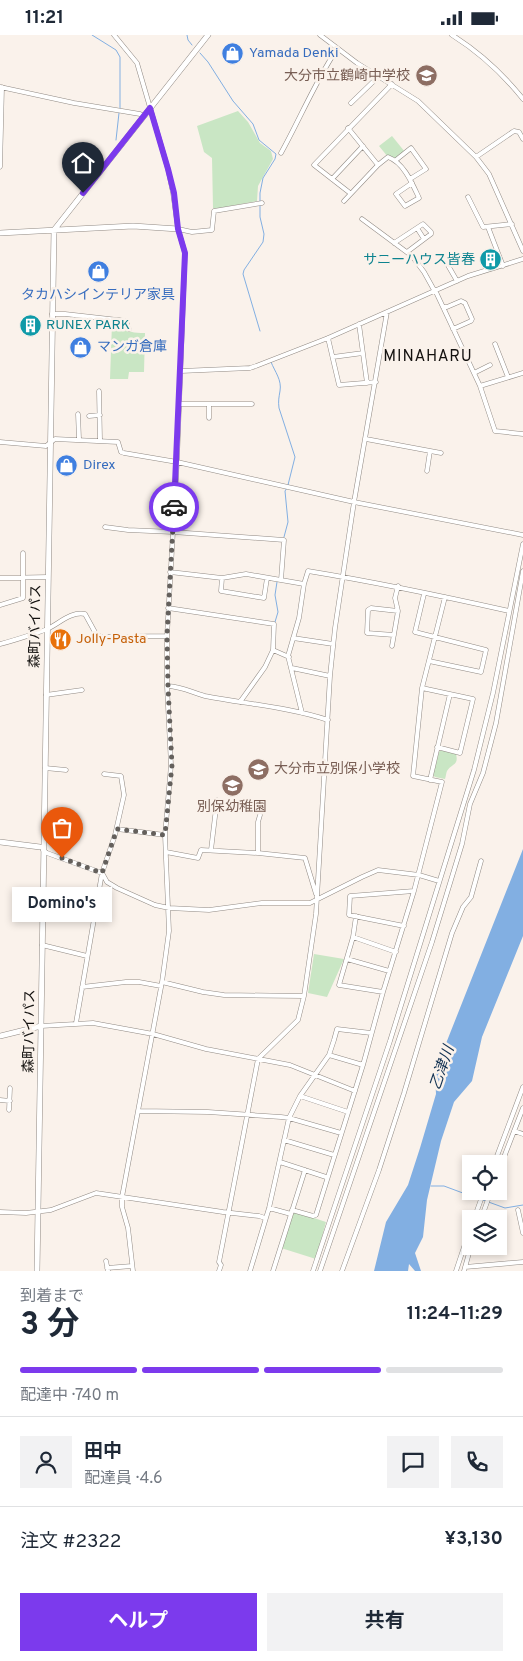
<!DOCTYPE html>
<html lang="ja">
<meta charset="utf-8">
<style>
:root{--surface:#fff;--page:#f2f2f3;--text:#1f2937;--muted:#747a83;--line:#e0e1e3;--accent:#7c3aed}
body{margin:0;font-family:Overpass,"Noto Sans JP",sans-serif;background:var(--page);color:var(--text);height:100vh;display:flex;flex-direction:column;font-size:19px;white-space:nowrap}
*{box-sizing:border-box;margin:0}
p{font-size:16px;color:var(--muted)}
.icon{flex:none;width:28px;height:28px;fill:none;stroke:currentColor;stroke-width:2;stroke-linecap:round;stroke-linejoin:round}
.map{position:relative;height:1236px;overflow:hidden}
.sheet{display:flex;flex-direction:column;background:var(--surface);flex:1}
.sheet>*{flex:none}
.controls{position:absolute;left:462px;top:1120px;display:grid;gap:10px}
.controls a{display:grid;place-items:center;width:45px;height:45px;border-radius:0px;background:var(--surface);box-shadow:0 2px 8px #0003;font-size:25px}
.pin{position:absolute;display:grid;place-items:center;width:42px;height:42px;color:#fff;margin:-51px -21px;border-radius:50% 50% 50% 0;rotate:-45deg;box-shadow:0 0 5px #0007}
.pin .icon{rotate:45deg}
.courier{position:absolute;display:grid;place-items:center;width:50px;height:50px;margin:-25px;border:4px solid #7c3aed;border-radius:50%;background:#fff;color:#222;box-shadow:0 1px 6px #0007}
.bubble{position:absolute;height:35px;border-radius:0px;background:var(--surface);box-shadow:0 2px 8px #0003;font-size:16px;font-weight:700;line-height:35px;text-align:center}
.headline em{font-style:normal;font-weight:700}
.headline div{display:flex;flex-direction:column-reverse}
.headline{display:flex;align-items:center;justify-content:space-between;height:85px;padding:0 20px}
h1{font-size:32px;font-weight:700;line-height:38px}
.bar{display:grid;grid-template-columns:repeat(4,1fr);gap:8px 5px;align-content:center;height:60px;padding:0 20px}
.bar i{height:6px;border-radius:4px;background:var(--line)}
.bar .on{background:var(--accent)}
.bar p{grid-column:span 4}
.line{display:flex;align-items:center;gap:12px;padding:0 20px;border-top:1px solid var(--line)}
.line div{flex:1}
.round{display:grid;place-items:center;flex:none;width:52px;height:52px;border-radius:0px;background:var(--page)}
.button{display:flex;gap:10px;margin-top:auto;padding:10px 20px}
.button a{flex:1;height:58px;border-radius:0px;background:var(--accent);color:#fff;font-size:20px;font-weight:700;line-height:58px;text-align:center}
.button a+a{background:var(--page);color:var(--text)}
.status{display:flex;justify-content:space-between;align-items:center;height:35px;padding:0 25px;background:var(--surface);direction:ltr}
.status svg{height:14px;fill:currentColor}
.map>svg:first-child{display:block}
.green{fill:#c9e6c4}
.water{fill:#82afe2}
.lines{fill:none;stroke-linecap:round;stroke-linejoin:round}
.stream{stroke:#82afe2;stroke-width:1}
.street-casing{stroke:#918a84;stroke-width:5}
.secondary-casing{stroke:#918a84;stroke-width:6}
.street{stroke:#fff;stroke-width:4}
.secondary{stroke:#fff;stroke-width:5}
.done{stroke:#64605c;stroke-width:5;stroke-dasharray:0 9}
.route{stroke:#7c3aed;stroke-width:6}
.labels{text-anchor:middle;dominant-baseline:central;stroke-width:5;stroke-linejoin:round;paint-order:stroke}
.shop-label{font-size:14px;fill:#366cbe;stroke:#faf2eb;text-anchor:start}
.education-label{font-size:14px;fill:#785e54;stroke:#faf2eb;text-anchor:end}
.culture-label{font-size:14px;fill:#0d838f;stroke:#faf2eb;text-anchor:end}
.street-label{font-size:14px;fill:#13110f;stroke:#faf2eb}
.food-label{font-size:14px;fill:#c56008;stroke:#faf2eb;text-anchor:start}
.water-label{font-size:15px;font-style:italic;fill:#0f2f50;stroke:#faf2eb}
.quarter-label{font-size:16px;letter-spacing:1px;fill:#13110f;stroke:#faf2eb}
</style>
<div class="status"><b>11:21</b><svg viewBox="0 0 49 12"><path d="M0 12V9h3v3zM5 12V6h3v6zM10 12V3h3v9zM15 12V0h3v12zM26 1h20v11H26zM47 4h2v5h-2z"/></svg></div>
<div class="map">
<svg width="523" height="1236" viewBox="0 0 523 1236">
<rect width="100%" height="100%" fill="#faf2eb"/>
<path class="green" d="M238 76 248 87 260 108 271 116 273 124 258 151 257 166 215 174 213 173 212 123 204 117 197 91Z
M392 101 405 117 396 125 388 122 379 111Z
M112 288H121C127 298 134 298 145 298L144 337H129L128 344H110Z
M441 715 456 719C459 731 452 728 447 736 446 738 446 741 445 744L435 742 433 740 439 717Z
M314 919 344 924 327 962 308 958Z
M293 1176 326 1187 316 1224 281 1213Z"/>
<path class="water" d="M523 814V901L482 1002 472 1046 454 1067 441 1106 427 1165 423 1202 415 1218 421 1236H415L409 1229 408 1236H374L386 1187 408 1150 420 1113 436 1059 435 1040 443 1016Z"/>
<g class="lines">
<path class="stream" d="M92 0 116 15 120 22V74
M187 0 188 5 192 10
M200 18 208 27 233 66 253 89 259 105 276 119 275 124 263 143 260 158V182L264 199 263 207 244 235 243 239 260 296
M116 105 119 78
M271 327C275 337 282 345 280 356 279 362 278 366 279 373L295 422 288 450
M284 502 288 487 285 456 287 453
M275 587 278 577 275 560 277 547
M431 1151H444L479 1164
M483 1165 505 1173 523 1170"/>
<defs>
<path id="street" d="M114 0 137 28 168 134 173 158 178 194 185 218 177 427 167 601V651L171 730 165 800 169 896 162 947 122 1162V1172L128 1193 133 1236
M320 0 357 28 418 66 476 122 489 139 523 216
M452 0C479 17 503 39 523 64
M0 52 74 68 140 79 144 81
M351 68 378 42
M348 93 378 130
M281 118C300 84 315 47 337 14
M476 122 514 96 519 97 523 104
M396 125 411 113 426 134 410 144
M0 132 2 52
M332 144 363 111
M350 158 314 130 392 49
M468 162 483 192 512 189
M344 166 378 130 388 122C404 128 412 148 419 163L405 171 396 159 412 148
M362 184 412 221 424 237 434 255
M488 192 503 231
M417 193 424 204
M178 194 192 197 212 195 214 176 262 168
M394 208 423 189 431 197V199L407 217
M442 220 457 246
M435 255 480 351 495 396 523 399
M443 272H447L461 266 465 268 472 284 471 286 453 294
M52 279H65L127 286V292L129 294
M359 289 367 348
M328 303 339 350 376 347
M495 309 508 342
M333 322 363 318
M181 336 250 333 256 331 328 303 468 241 523 224
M474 338 490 330
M480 351 523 338
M99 356 100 405
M180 369H252
M78 379 79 404
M89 381 100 380
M209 383V369
M366 404 441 418
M0 407 46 411 55 404 118 407 121 417 124 418 177 427 354 467 523 500
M427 436 430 416
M105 492 128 495 173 497 284 505 281 545
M170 537 222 543 246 539 304 549 308 536C375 547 442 561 509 576
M0 543 48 542
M222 543 221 556 264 563 267 543
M424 559 415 597 486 615 481 637 429 626
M0 570 23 563V518
M168 573 274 589 273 615 289 622
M394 600 367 598 368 575 371 573 398 576
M293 603 333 609
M0 609C16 605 30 600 45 595 58 590 70 576 85 579L96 599 101 602 167 601
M392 611 398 576 395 563 398 551
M292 633 330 641
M167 651C184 652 190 657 205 661 246 669 288 672 328 685
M422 653 473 664 460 718 437 712
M46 660 82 655
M240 667 265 632 273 615
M302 678 288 621 299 583 304 549
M45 733 66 735
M430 745 450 659
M117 794 165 800
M43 815 47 818 102 838 107 847 117 853 155 870 169 873 209 875 262 868H310L362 842 378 835 419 840 439 846
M211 815 217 765
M166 817 198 823 201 815 258 818 305 823 316 859
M258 818V787L260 780
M356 881 353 902 339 950 383 957
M404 891 349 880 350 861 414 856
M353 902 396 917
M42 910 87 921
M347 924 389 936
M162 947 203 957 224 960 304 961
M82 952 126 947H139L161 951
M76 988 102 838 115 800 124 760 121 741 104 739
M41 991 93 988 153 999 206 1014 290 1030 355 1056
M329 1020 363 1030
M300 1061 348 1077
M0 1065 10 1066
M9 1075 10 1053
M139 1076 208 1077 281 1082 289 1083 341 1098
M514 1096 523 1099
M284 1105 334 1120
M280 1127 326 1142
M494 1129 523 1052
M499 1135 523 1073
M269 1173 291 1179
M292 1175 313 1181 316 1180 363 1030 383 957 414 856 442 747 413 741 422 653 445 562
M518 1175 523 1198
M0 1177 26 1178 51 1175 96 1158 223 1177 259 1181 265 1183
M474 1184 484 1156
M481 1184 491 1156
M106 1226 108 1236
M465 1232 523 1227
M107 1233 132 1231
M219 1236 221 1230 219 1227 258 1024 298 985 304 961 316 879 330 641 335 593 354 467 387 277
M250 1236 269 1173 289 1083 300 1061 329 1020 334 1005 337 994 371 998
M273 1236 305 1135
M313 1236 390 1006 474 735 493 658 523 509
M320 1236 432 907 462 809 470 769 483 738 496 688 523 536
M342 1236 379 1135 404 1058 452 898 463 872 471 862 481 826
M456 1236 471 1191
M464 1236 471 1211"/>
<path id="secondary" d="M0 198 133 191 178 194
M0 807 40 812
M0 1001 41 991
M37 1236 54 195 208 0"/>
</defs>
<use href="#street" class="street-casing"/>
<use href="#secondary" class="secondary-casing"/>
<use href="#street" class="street"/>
<use href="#secondary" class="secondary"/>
</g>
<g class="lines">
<path class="done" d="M62 823 102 838 117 794 165 800 172 730 168 652 167 601 174 472"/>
<path class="route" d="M83 158 150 73 168 134 174 158 178 194 185 218 174 472"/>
</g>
<defs>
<symbol id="shop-disc" viewBox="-11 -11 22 22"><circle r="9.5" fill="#3f7fe0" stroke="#faf2eb"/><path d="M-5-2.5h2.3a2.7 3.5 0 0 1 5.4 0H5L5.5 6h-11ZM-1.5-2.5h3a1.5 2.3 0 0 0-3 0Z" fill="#fff"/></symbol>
<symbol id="school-disc" viewBox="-11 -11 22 22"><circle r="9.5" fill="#8d6e63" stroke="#faf2eb"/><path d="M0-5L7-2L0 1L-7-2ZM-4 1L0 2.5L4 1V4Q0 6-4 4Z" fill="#fff"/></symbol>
<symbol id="building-disc" viewBox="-11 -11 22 22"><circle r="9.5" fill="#0f9aa8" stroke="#faf2eb"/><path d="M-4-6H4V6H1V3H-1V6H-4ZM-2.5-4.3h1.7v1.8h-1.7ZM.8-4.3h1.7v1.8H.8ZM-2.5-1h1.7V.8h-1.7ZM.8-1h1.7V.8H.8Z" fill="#fff"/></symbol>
<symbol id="restaurant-disc" viewBox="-11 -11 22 22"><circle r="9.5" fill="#e8710a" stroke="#faf2eb"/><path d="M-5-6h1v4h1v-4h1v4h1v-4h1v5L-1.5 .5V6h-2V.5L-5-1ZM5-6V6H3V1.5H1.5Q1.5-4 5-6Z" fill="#fff"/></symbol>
</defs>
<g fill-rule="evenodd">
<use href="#shop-disc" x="220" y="6" width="25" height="25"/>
<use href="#school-disc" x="414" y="28" width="25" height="25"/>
<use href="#building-disc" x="478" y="212" width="25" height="25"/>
<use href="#shop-disc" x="86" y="224" width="25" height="25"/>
<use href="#building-disc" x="18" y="278" width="25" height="25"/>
<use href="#shop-disc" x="68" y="300" width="25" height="25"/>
<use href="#shop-disc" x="54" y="418" width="25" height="25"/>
<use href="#restaurant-disc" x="48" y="592" width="25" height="25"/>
<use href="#school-disc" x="246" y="722" width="25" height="25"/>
<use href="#school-disc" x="220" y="738" width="25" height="25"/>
</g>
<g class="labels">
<g class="shop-label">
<text x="249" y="18">Yamada Denki</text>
<text x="98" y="260" text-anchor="middle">タカハシインテリア家具</text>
<text x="97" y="312">マンガ倉庫</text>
<text x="83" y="430">Direx</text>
</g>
<g class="education-label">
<text x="410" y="41">大分市立鶴崎中学校</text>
<text x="274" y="734" text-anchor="start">大分市立別保小学校</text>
<text x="232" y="772" text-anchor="middle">別保幼稚園</text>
</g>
<g class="culture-label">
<text x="475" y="225">サニーハウス皆春</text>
<text x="46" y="290" text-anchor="start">RUNEX PARK</text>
</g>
<g class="street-label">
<text transform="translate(36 591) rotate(-89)">森町バイパス</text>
<text transform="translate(30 996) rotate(-89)">森町バイパス</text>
</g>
<g class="food-label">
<text x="76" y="604">Jolly-Pasta</text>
</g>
<g class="water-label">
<text transform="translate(443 1033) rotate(-71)">乙津川</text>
</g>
<g class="quarter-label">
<text x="428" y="322">MINAHARU</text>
</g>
</g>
</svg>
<div class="controls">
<a><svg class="icon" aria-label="locate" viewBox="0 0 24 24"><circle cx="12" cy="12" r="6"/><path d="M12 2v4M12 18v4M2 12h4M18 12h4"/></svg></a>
<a><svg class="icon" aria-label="layers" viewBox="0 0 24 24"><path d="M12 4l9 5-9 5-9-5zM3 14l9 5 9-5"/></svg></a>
</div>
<div class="pin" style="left:62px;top:823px;background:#ea580c"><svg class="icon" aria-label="bag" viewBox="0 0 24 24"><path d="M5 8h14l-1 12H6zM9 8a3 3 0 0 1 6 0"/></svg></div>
<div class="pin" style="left:83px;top:158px;background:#1f2937"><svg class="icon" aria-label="home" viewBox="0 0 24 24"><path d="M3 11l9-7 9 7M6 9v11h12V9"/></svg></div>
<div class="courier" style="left:174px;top:472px"><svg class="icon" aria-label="car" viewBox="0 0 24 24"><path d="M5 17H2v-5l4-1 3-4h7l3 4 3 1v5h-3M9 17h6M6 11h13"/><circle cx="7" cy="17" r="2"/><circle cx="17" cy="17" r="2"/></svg></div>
<div class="bubble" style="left:12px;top:852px;width:100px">Domino's</div>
</div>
<section class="sheet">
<div class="headline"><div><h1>3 分</h1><p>到着まで</p></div><em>11:24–11:29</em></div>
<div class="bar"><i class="on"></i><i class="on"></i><i class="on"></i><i></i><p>配達中 · 740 m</p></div>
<div class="line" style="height:90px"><a class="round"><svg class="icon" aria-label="person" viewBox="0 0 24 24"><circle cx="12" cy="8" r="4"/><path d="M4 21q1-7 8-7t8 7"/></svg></a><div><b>田中</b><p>配達員 · 4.6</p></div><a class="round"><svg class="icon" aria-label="chat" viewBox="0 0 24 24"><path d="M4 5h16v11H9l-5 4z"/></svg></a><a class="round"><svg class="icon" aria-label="phone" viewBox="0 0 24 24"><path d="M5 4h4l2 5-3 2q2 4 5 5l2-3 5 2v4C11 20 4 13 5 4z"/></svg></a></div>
<div class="line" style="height:65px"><div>注文 #2322</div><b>¥3,130</b></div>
<div class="button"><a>ヘルプ</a><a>共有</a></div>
</section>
